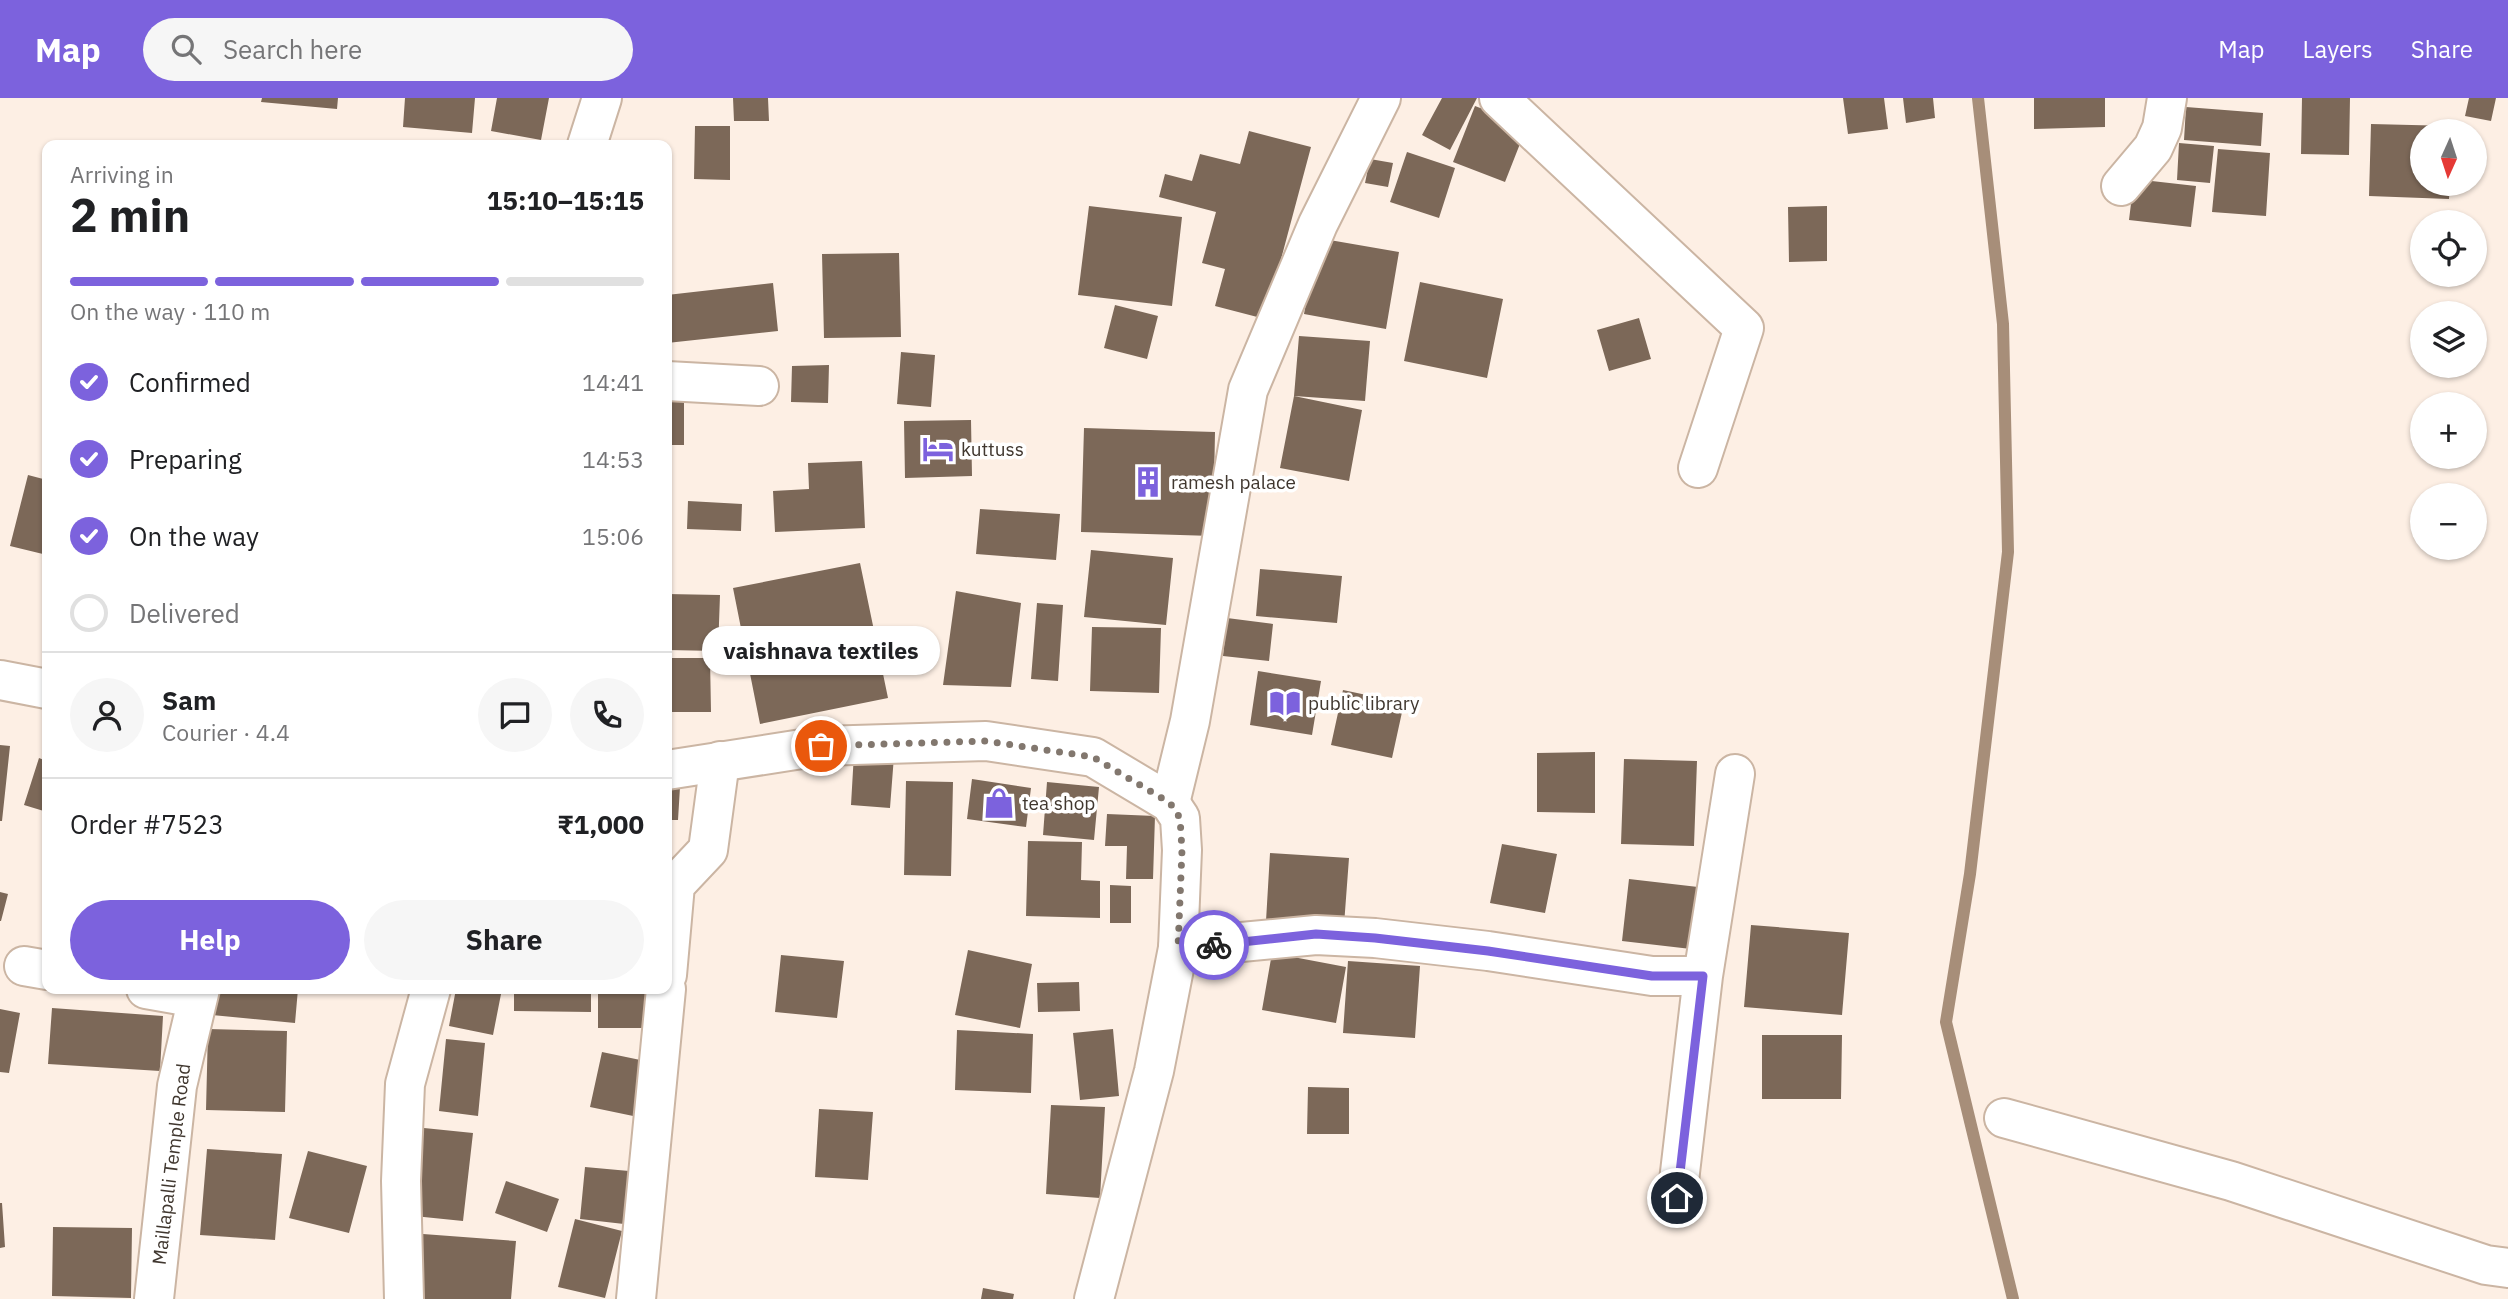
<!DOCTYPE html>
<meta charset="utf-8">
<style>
:root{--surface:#fff;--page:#f6f6f6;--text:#202124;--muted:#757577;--line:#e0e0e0;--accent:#7c62dd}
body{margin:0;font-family:"IBM Plex Sans",sans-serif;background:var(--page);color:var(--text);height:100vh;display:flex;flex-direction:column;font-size:26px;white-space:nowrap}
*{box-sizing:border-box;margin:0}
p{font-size:23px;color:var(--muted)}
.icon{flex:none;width:38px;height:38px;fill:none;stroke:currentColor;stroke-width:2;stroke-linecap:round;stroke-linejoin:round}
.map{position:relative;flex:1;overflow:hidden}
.details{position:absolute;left:42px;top:42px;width:630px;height:854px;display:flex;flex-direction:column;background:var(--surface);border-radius:14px;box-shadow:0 2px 5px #0004}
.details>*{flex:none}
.needle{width:46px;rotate:183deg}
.buttons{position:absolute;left:2410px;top:21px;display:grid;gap:14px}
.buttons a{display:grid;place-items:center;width:77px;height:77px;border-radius:50%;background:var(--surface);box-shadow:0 2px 5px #0004;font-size:35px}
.pin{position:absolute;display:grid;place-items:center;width:60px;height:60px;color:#fff;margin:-30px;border:4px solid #fff;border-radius:50%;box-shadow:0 2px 7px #0007}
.courier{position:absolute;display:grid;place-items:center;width:70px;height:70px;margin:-35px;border:5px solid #7c62dd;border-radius:50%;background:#fff;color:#222;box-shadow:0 2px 9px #0007}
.bubble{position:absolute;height:49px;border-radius:24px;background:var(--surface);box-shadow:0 2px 5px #0004;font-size:23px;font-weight:700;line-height:49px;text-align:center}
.head em{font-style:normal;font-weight:700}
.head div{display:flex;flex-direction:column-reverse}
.head{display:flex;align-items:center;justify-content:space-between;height:119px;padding:0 28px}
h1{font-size:46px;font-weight:700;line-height:52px}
.bar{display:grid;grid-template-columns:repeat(4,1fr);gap:10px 7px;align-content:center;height:84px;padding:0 28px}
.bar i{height:9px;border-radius:5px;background:var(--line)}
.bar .current{background:var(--accent)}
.bar p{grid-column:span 4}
.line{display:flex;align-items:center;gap:18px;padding:0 28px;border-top:2px solid var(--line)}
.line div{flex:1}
.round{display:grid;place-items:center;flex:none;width:74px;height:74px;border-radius:37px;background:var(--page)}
ol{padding:0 28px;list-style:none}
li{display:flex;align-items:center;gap:21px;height:77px}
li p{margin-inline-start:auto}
li .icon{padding:7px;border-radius:50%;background:var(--accent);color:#fff;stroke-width:4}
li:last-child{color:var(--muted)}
li i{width:38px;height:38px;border:4px solid var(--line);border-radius:50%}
.cta{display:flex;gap:14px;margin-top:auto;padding:14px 28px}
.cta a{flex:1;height:80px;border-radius:42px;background:var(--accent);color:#fff;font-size:28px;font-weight:700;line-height:80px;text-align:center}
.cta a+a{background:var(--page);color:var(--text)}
header{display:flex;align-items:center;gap:42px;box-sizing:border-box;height:98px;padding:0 35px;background:var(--accent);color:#fff}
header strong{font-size:33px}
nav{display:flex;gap:38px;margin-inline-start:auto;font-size:24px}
.search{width:490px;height:63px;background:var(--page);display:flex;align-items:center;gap:18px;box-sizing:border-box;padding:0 24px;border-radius:38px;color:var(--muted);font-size:26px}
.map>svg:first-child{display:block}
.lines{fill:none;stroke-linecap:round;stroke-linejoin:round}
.stream{stroke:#a78e79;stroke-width:12}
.building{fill:#7c6858}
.minor-casing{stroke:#cbb5a3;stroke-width:42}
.major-casing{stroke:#cbb5a3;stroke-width:42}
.minor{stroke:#fff;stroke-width:38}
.major{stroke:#fff;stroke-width:38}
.done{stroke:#82776e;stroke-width:7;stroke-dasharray:0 12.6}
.route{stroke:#7c62dd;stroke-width:9}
.labels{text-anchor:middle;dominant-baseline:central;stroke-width:7;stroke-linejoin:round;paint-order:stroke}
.poi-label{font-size:19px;fill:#40372f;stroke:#fff;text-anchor:start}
.street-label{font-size:19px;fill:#40372f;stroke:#fff}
</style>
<header>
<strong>Map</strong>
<div class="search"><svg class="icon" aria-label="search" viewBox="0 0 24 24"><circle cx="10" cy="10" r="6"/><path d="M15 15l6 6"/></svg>Search here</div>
<nav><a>Map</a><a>Layers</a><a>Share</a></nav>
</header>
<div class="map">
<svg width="2508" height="1201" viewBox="0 0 2508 1201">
<rect width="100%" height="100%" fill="#fdefe4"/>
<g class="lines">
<path class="stream" d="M1978 0 2003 226 2008 454 1970 776 1946 924 2013 1201"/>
</g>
<path class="building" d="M262 0H338L337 11 261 4Z
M405 0H475L472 35 403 29Z
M497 0H549L541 42 491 33Z
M733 0H768L769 23H734Z
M1442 0H1477L1450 52 1422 37Z
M1843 0H1884L1888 31 1848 36Z
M1903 0H1933L1935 20 1906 25Z
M2034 0H2105V29L2034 31Z
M2302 0H2350L2349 57 2301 56Z
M2469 0H2496L2491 23 2465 18Z
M1475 8 1527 28 1505 84 1453 64Z
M2186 9 2263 15 2261 48 2184 42Z
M2371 26 2452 28V33H2422V86H2450L2449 101 2369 98Z
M695 28H730V82L694 81Z
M1249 33 1311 49 1265 221 1215 208 1225 171 1202 165 1216 114 1159 99 1165 76 1192 83 1200 56 1240 66Z
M2179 45 2214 48 2210 85 2177 82Z
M2218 51 2270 55 2266 118 2212 114Z
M1407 54 1455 70 1439 120 1390 104Z
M1370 61 1393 65 1388 89 1365 85Z
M2134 81 2196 88 2191 129 2129 122Z
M1089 108 1182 119 1172 208 1078 197Z
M1827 108V163L1789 164 1788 109Z
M1318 140 1399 154 1386 231 1304 216Z
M899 155 901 239 824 240 822 156Z
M1420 184 1503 201 1487 280 1404 263Z
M773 185 778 233 667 245V197Z
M1115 207 1158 218 1147 261 1104 250Z
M1639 220 1651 261 1609 273 1597 232Z
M1299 238 1370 243 1365 303 1294 298Z
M901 254 935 257 931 309 897 306Z
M829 267 828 305 791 304 792 268Z
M1294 298 1362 312 1349 383 1280 370Z
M667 302H684V347H667Z
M971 322 972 378 905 380 904 323Z
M1084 330 1215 334 1213 438 1081 434Z
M862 363 865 430 775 434 773 393 809 391 808 365Z
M28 377 47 382V457L10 448Z
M688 403 742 406 741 433 687 431Z
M980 411 1060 416 1056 462 976 456Z
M1091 452 1173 460 1166 527 1084 519Z
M860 465 888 600 760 626 733 490Z
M1260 471 1342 478 1337 525 1256 518Z
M956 493 1021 505 1011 589 943 587Z
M667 496 720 497 718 553 667 552Z
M1037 505 1063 507 1058 583 1031 581Z
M1227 520 1273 526 1269 563 1223 558Z
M1092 529 1161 530 1159 595 1090 593Z
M667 560H710L711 614H667Z
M1258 573 1321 583 1312 637 1250 627Z
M1343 592 1404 605 1392 660 1331 647Z
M0 647 10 648 2 723H0Z
M47 654V714L24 707 39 660 44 662Z
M1595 654V715L1537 714V655Z
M854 655 894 658 890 710 851 707Z
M1624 661 1697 663 1694 748 1621 746Z
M972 681 1031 690 1026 729 967 721Z
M906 683 953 684 951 778 904 777Z
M1047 684 1099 689 1094 742 1043 737Z
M667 688 680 689 678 722H667Z
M1107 716 1155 718 1153 781H1126L1127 748H1105Z
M1028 743 1082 744 1081 782 1100 783V820L1026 818Z
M1502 746 1557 756 1545 815 1490 805Z
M1270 755 1349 760 1344 827 1266 823Z
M1629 781 1698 789 1691 851 1622 843Z
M1110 787 1131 788V825H1110Z
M0 794 8 796 1 823H0Z
M1751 827 1849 835 1842 917 1744 909Z
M968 852 1032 866 1020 930 955 917Z
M1272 855 1346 869 1336 925 1262 912Z
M781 857 844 863 837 920 775 914Z
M1348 863 1420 868 1415 940 1343 935Z
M1079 884 1080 913 1038 914 1037 885Z
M215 891H298L295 925 212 917Z
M456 891H502L493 937 449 928Z
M514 891H591V914L514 913Z
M598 891H651V930H598Z
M52 910 163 918 160 973 48 966Z
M0 911 20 915 9 975 0 974Z
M208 931 287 933 285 1014 206 1012Z
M1113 931 1119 998 1080 1002 1073 935Z
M957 932 1033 936 1031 995 955 992Z
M1762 937H1842L1841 1001H1762Z
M446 941 485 945 478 1018 439 1013Z
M602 954 650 964 638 1019 590 1009Z
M1308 989 1349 990V1036H1307Z
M1051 1007 1105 1009 1100 1100 1046 1096Z
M819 1011 873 1014 868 1082 815 1079Z
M424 1030 473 1035 463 1123 414 1118Z
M207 1051 282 1056 275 1142 200 1137Z
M308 1053 367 1068 349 1135 289 1120Z
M585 1069 629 1073 624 1126 580 1121Z
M506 1083 559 1101 547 1134 495 1115Z
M0 1105H2L5 1149 0 1150Z
M575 1121 622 1133 605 1200 558 1189Z
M53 1129 132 1130 131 1200 52 1198Z
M423 1136 516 1143 511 1201H418Z
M983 1190 1014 1196 1013 1201H981Z"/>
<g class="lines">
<defs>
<path id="minor" d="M1499 0 1744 230 1698 370
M587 47 602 0
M2121 88 2153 50 2162 30 2167 0
M667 283 759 288
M1170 705 1190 623 1248 292 1318 126 1381 0
M1178 850 1316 837 1375 840 1488 853 1652 878H1703L1677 1100
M24 868 47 872
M667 877 675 787 708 752 720 663
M1703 878 1735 676
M146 891 197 900
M2004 1020 2231 1083 2486 1167 2508 1170
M154 1201 177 988 200 891
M404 1201 401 1083 405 986 431 891
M636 1201 666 891"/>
<path id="major" d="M0 582 47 591
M667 672 821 648 986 643 1093 659 1170 705 1180 720 1182 752 1178 850 1154 973 1094 1201"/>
</defs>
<use href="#minor" class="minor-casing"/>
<use href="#major" class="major-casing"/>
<use href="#minor" class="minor"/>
<use href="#major" class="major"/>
</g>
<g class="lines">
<path class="done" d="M821 648 986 643 1093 659 1170 705 1180 720 1182 752 1178 850 1214 847"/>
<path class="route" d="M1214 847 1316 836 1375 840 1488 853 1652 878H1703L1677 1100"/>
</g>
<defs>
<symbol id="hotel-bare" viewBox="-9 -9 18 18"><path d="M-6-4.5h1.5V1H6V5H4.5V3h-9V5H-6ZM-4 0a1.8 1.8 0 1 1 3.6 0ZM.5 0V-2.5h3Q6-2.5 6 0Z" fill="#7c62dd" stroke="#fff" stroke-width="2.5" paint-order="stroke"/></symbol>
<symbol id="building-bare" viewBox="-9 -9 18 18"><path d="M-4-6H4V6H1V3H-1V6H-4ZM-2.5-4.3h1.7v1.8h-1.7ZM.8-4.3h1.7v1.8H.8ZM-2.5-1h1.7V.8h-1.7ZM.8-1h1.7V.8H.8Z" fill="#7c62dd" stroke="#fff" stroke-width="2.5" paint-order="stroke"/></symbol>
<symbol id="library-bare" viewBox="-9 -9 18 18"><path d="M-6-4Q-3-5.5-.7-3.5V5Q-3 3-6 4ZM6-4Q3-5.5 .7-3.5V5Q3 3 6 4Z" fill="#7c62dd" stroke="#fff" stroke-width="2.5" paint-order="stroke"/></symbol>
<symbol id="shop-bare" viewBox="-9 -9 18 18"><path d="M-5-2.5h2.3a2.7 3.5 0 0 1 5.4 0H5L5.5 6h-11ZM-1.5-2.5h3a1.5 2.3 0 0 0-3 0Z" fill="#7c62dd" stroke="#fff" stroke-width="2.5" paint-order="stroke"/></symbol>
</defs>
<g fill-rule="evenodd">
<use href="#hotel-bare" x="916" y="329" width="44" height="44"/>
<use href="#building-bare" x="1126" y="362" width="44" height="44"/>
<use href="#library-bare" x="1263" y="583" width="44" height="44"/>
<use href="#shop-bare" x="977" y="683" width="44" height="44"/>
</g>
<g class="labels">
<g class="poi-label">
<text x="961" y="351">kuttuss</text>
<text x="1171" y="384">ramesh palace</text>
<text x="1308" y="605">public library</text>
<text x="1022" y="705">tea shop</text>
</g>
<g class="street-label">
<text transform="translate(171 1066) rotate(-83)">Maillapalli Temple Road</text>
</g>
</g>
</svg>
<div class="buttons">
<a><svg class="needle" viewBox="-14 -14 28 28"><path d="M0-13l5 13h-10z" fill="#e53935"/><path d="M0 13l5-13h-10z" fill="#757577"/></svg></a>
<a><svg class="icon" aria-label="locate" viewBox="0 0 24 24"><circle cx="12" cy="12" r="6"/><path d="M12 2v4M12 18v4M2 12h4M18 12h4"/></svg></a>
<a><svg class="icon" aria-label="layers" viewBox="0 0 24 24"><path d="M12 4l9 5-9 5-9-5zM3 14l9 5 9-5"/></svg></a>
<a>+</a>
<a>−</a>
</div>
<div class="pin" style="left:821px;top:648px;background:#ea580c"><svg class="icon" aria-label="bag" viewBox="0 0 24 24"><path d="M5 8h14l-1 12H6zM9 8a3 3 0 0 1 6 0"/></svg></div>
<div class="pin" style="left:1677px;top:1100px;background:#1f2937"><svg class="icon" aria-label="home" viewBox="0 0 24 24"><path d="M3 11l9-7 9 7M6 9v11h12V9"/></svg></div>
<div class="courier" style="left:1214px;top:847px"><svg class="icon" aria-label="bike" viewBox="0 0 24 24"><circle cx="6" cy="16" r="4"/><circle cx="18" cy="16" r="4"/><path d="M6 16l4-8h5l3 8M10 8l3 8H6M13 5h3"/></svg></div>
<div class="bubble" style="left:702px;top:528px;width:238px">vaishnava textiles</div>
<section class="details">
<div class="head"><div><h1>2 min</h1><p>Arriving in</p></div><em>15:10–15:15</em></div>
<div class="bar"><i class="current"></i><i class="current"></i><i class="current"></i><i></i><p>On the way · 110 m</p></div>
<ol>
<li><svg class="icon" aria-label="check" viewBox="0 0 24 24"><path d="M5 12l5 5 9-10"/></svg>Confirmed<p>14:41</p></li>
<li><svg class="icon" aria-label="check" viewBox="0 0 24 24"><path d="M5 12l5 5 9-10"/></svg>Preparing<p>14:53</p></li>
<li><svg class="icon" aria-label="check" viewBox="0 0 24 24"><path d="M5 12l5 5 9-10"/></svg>On the way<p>15:06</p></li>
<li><i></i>Delivered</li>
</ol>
<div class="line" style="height:126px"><a class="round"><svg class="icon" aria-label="person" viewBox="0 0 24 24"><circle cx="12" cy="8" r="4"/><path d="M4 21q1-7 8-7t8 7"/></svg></a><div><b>Sam</b><p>Courier · 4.4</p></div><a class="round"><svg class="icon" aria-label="chat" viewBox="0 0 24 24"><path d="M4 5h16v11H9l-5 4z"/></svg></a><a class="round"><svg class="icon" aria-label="phone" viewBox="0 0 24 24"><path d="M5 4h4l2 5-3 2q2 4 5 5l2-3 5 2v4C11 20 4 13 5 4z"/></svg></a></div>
<div class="line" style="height:91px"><div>Order #7523</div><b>₹1,000</b></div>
<div class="cta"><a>Help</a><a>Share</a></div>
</section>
</div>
